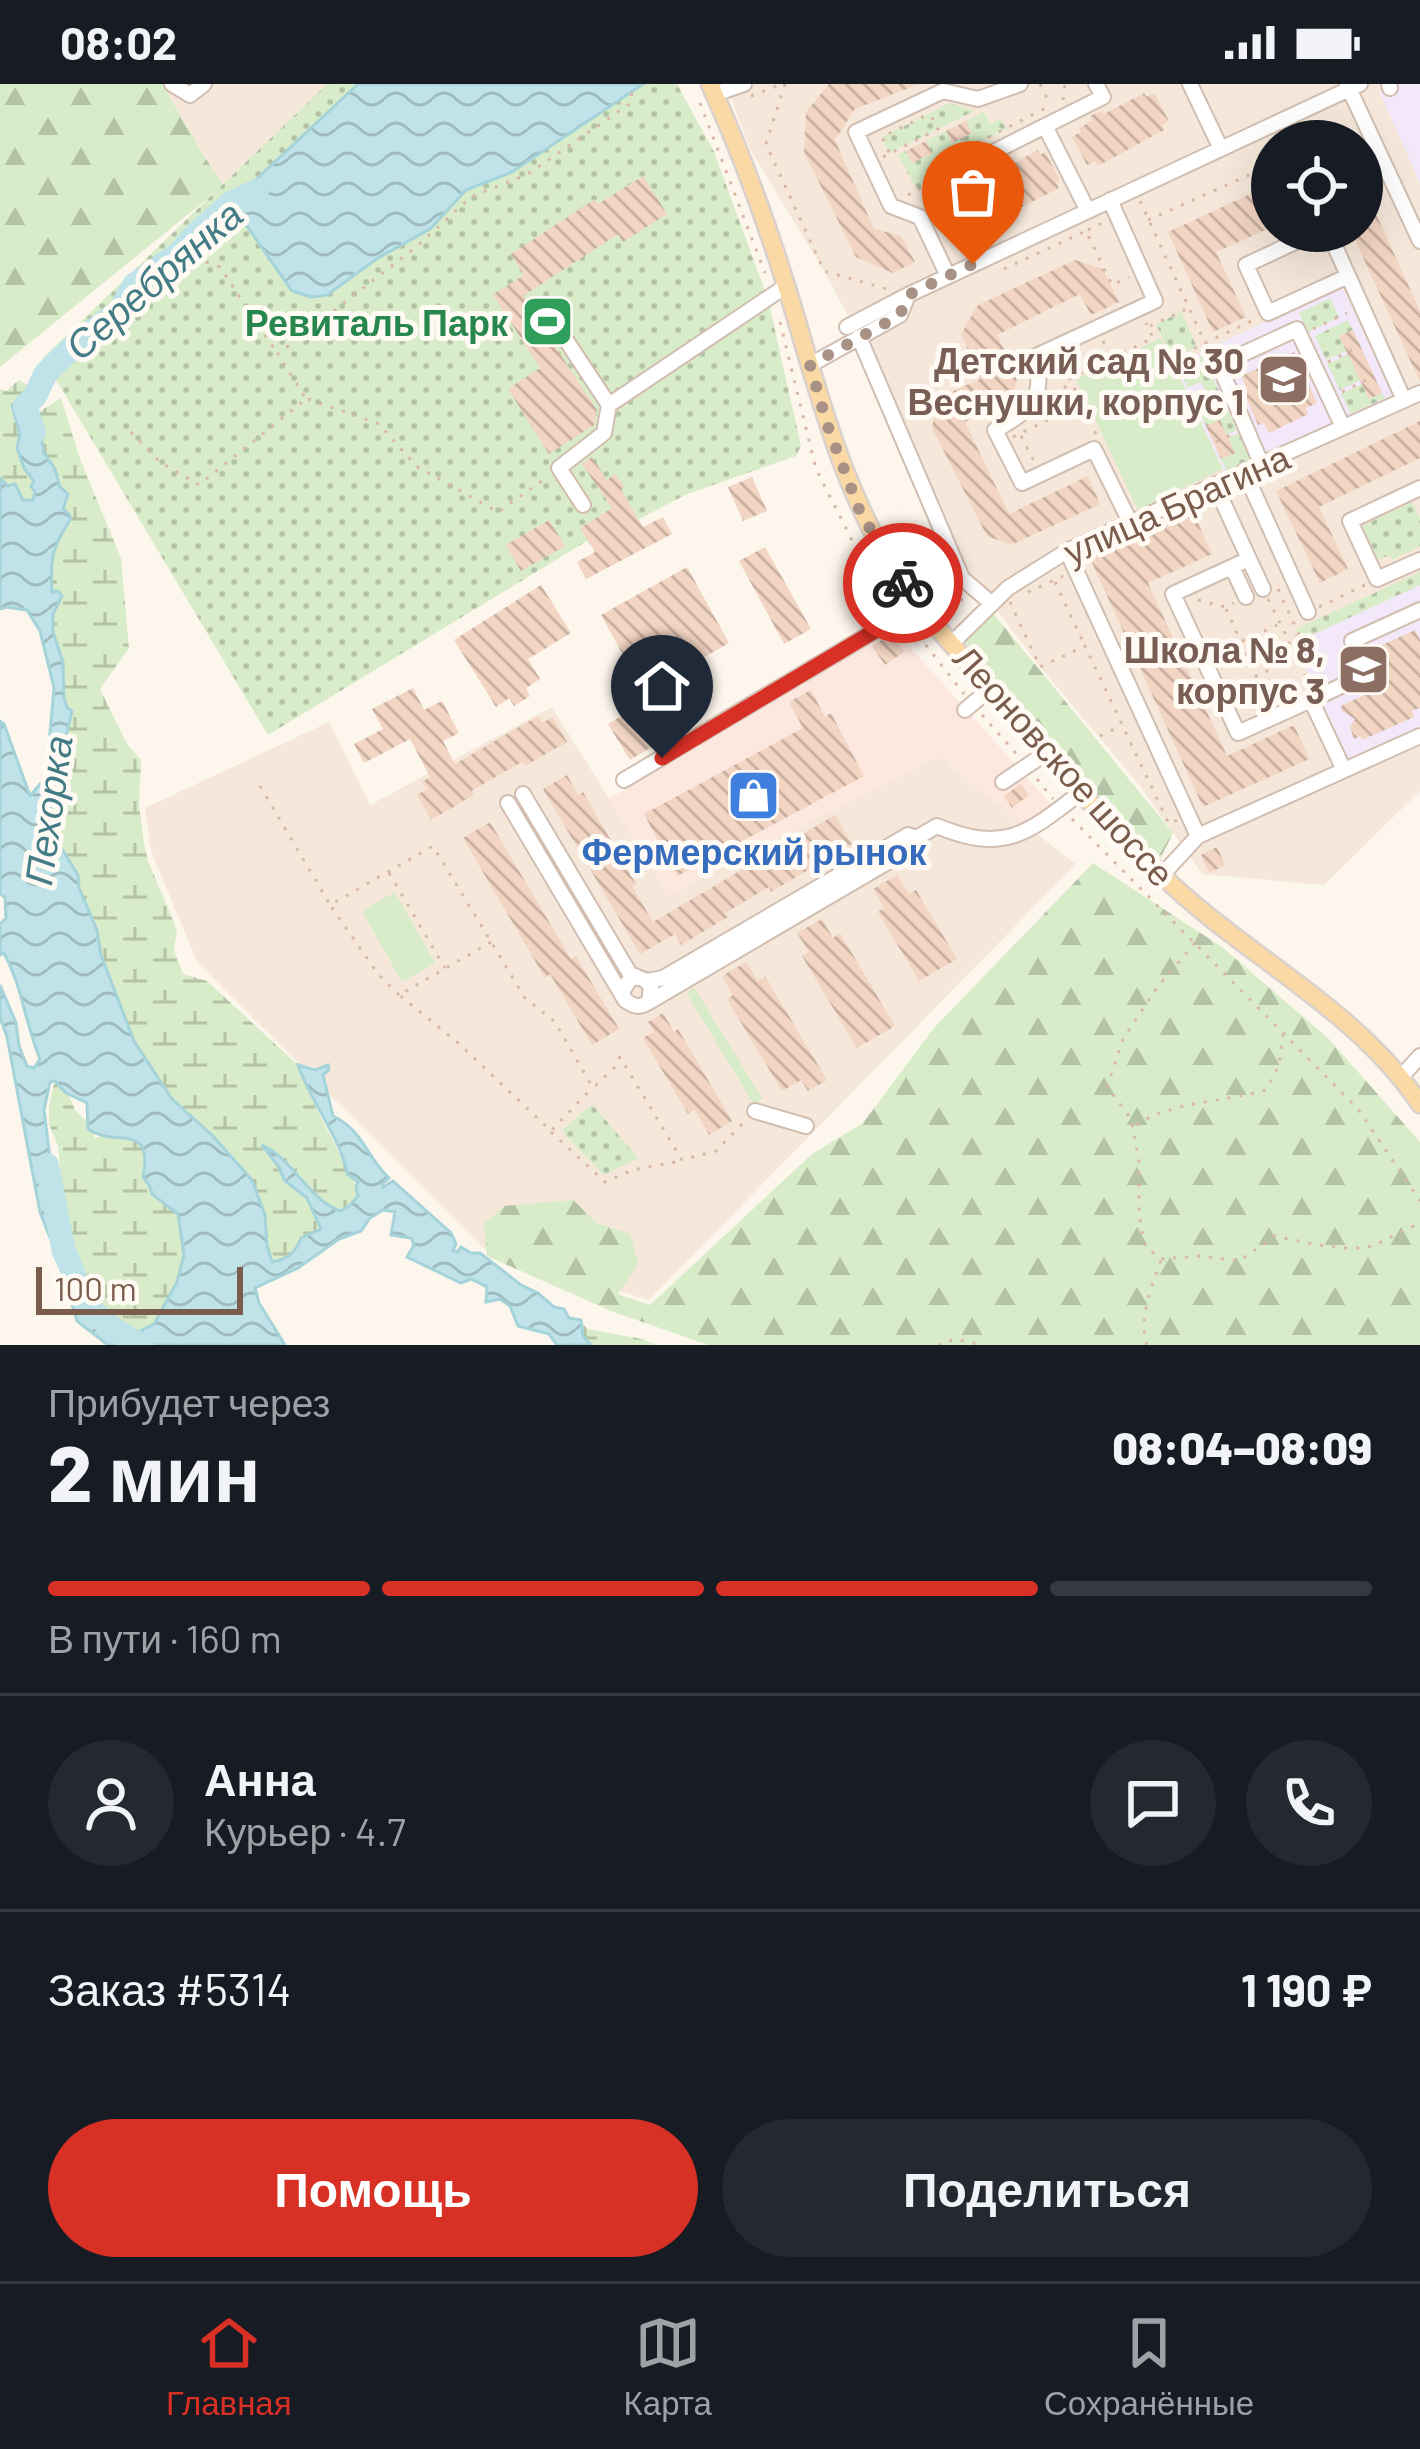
<!DOCTYPE html>
<html lang="ru">
<meta charset="utf-8">
<style>
:root{--surface:#171b24;--page:#242831;--text:#f1f3f6;--muted:#9ea1a6;--line:#363941;--accent:#d93025}
body{margin:0;font-family:Barlow,sans-serif;background:var(--page);color:var(--text);height:100vh;display:flex;flex-direction:column;font-size:45px;white-space:nowrap}
*{box-sizing:border-box;margin:0}
p{font-size:39px;color:var(--muted)}
.icon{flex:none;width:66px;height:66px;fill:none;stroke:currentColor;stroke-width:2;stroke-linecap:round;stroke-linejoin:round}
.map{position:relative;height:1261px;overflow:hidden}
.panel{display:flex;flex-direction:column;background:var(--surface);flex:1}
.panel>*{flex:none}
.fabs{position:absolute;left:1251px;top:36px;display:grid;gap:24px}
.fabs a{display:grid;place-items:center;width:132px;height:132px;border-radius:50%;background:var(--surface);box-shadow:0 12px 48px #0002;font-size:60px}
.scale{position:absolute;left:36px;bottom:30px;width:207px;box-sizing:border-box;padding-left:12px;border:6px solid #7a5c4d;border-top:0;font-size:33px;line-height:42px;white-space:nowrap;color:#7a5c4d;-webkit-text-stroke:9px #fffaf3;paint-order:stroke}
.pin{position:absolute;display:grid;place-items:center;width:102px;height:102px;color:#fff;margin:-123px -51px;border-radius:50% 50% 50% 0;rotate:-45deg;box-shadow:0 0 12px #0007}
.pin .icon{rotate:45deg}
.courier{position:absolute;display:grid;place-items:center;width:120px;height:120px;margin:-60px;border:9px solid #d93025;border-radius:50%;background:#fff;color:#222;box-shadow:0 3px 15px #0007}
.head em{font-style:normal;font-weight:800}
.head div{display:flex;flex-direction:column-reverse}
.head{display:flex;align-items:center;justify-content:space-between;height:204px;padding:0 48px}
h1{font-size:78px;font-weight:800;line-height:90px}
.bar{display:grid;grid-template-columns:repeat(4,1fr);gap:18px 12px;align-content:center;height:144px;padding:0 48px}
.bar i{height:15px;border-radius:9px;background:var(--line)}
.bar .selected{background:var(--accent)}
.bar p{grid-column:span 4}
.line{display:flex;align-items:center;gap:30px;padding:0 48px;border-top:3px solid var(--line)}
.line div{flex:1}
.round{display:grid;place-items:center;flex:none;width:126px;height:126px;border-radius:63px;background:var(--page)}
.button{display:flex;gap:24px;margin-top:auto;padding:24px 48px}
.button a{flex:1;height:138px;border-radius:72px;background:var(--accent);color:#fff;font-size:48px;font-weight:800;line-height:138px;text-align:center}
.button a+a{background:var(--page);color:var(--text)}
.status{display:flex;justify-content:space-between;align-items:center;height:84px;padding:0 60px;background:var(--surface);direction:ltr}
.status svg{height:33px;fill:currentColor}
.tab-bar{display:flex;justify-content:space-around;align-items:center;height:168px;border-top:3px solid var(--line);background:var(--surface);font-size:33px;color:var(--muted)}
.tab-bar a{display:grid;justify-items:center;gap:6px}
.tab-bar .selected{color:var(--accent)}
.map>svg:first-child{display:block}
.residential{fill:#f5e8da;fill-rule:evenodd}
.commercial{fill:#fde8e0}
.education{fill:#f3e8fa}
.grass{fill:#d8ecc9}
.forest{fill:url(#forest-firs)}
.wetland{fill:url(#wetland-marsh)}
.park{fill:url(#park-dots)}
.water{fill:url(#water-waves);stroke:#a5d3da;stroke-width:3;fill-rule:evenodd}
.lines{fill:none;stroke-linecap:round;stroke-linejoin:round}
.river{stroke:#bfe3e8;stroke-width:24}
.building{fill:url(#building-back-hatch)}
.minor-casing{stroke:#d1beb0;stroke-width:18}
.major-casing{stroke:#dad1cd;stroke-width:21}
.path{stroke:#d9b8a5;stroke-width:3;stroke-dasharray:3 9;stroke-linecap:butt}
.minor{stroke:#fff;stroke-width:14}
.major{stroke:#fbd9a5;stroke-width:16}
.done{stroke:#a89285;stroke-width:12;stroke-dasharray:0 21.6}
.route{stroke:#d93025;stroke-width:15}
.labels{text-anchor:middle;dominant-baseline:central;stroke-width:10;stroke-linejoin:round;paint-order:stroke}
.leisure-label{font-size:36px;font-weight:bold;fill:#27864d;stroke:#fffaf3;text-anchor:end}
.education-label{font-size:36px;font-weight:bold;fill:#785e54;stroke:#fffaf3;text-anchor:end}
.street-label{font-size:36px;fill:#7a5c4d;stroke:#fffaf3}
.shop-label{font-size:36px;font-weight:bold;fill:#366cbe;stroke:#fffaf3}
.water-label{font-size:39px;font-style:italic;fill:#437c86;stroke:#fffaf3}
</style>
<div class="status"><b>08:02</b><svg viewBox="0 0 49 12"><path d="M0 12V9h3v3zM5 12V6h3v6zM10 12V3h3v9zM15 12V0h3v12zM26 1h20v11H26zM47 4h2v5h-2z"/></svg></div>
<div class="map">
<svg width="1420" height="1261" viewBox="0 0 1420 1261">
<defs>
<pattern id="forest-firs" width="22" height="20" patternUnits="userSpaceOnUse" patternTransform="scale(3)"><rect width="22" height="20" fill="#d8ecc9"/><path d="M5 1l3.5 6h-7zM16 11l3.5 6h-7z" fill="#b4c2a5"/></pattern>
<pattern id="wetland-marsh" width="20" height="14" patternUnits="userSpaceOnUse" patternTransform="scale(3)"><rect width="20" height="14" fill="#d8ecc9"/><path d="M1 5h8M5 5V1M11 12h8M15 12V8" fill="none" stroke="#b4c2a5"/></pattern>
<pattern id="park-dots" width="8" height="8" patternUnits="userSpaceOnUse" patternTransform="scale(3)"><rect width="8" height="8" fill="#d8ecc9"/><path d="M2 2h.1M6 6h.1" fill="none" stroke="#b4c2a5" stroke-width="1.8" stroke-linecap="round"/></pattern>
<pattern id="water-waves" width="16" height="10" patternUnits="userSpaceOnUse" patternTransform="scale(3)"><rect width="16" height="10" fill="#bfe3e8"/><path d="M0 5q4-4 8 0t8 0" fill="none" stroke="#a0bbbe"/></pattern>
<pattern id="building-back-hatch" width="6" height="6" patternUnits="userSpaceOnUse" patternTransform="scale(3)"><rect width="6" height="6" fill="#f3d5c3"/><path d="M-1 5l2 2M0 0l6 6M5-1l2 2" fill="none" stroke="#cab0a1"/></pattern>
</defs>
<rect width="100%" height="100%" fill="#fdf6ec"/>
<path class="residential" d="M162 0H327L224 101 212 85Z
M726 0H1420V707L1324 801 1202 790 1140 702 1040 583 991 519 962 494 859 253 824 187 750 65ZM1272 57H1362V147H1272Z
M552 623 669 811 936 673 947 674 953 685 1076 780 649 1216 483 1164 197 878 151 767 145 724 329 638 370 721Z"/>
<path class="commercial" d="M889 540 1052 721 1026 742 953 685 947 674 936 673 669 811 609 715Z"/>
<path class="education" d="M1399 0H1420V99L1380 9Z
M1342 202 1393 311 1225 389 1174 281Z
M1420 501V644L1348 676 1295 559Z"/>
<path class="grass" d="M1161 254 1223 385 1138 426 1076 295Z
M395 808 435 879 402 898 362 827Z
M692 904 695 905 762 1014 757 1020 753 1019 687 910Z"/>
<path class="forest" d="M0 0H162L212 85 224 101 0 283Z
M993 529 1173 749 1158 779 1118 742 972 574 964 555Z
M1093 779 1222 863 1328 954 1420 1058V1261H708L611 1227 487 1172 484 1140 504 1122 573 1116 597 1139 630 1150 638 1179 618 1210 650 1221 812 1070 863 1039 934 944Z"/>
<path class="wetland" d="M19 296 29 302 21 316 12 322 20 351 17 364 24 384 34 397 33 416H22L0 394V305L6 307Z
M61 314 80 375 121 474 129 564 100 605 127 660 141 676 139 721 144 759 148 777 177 846 174 866 183 890 207 897 298 981 312 1016 356 1102 358 1112 349 1122 340 1127 327 1122 269 1063H264L277 1081 284 1096 307 1114 321 1145 285 1175 272 1178 267 1161 265 1131 252 1096 213 1052 171 1015 134 957 101 871 97 846 79 804 78 791 49 744 51 709 68 653 67 645 72 628C59 611 67 597 63 578 58 556 48 541 58 518 41 492 55 459 70 436V431L63 425 58 397 60 395 44 369 37 329Z
M63 998 75 1026 92 1043 95 1054 117 1048 149 1065 191 1167 176 1207 150 1249H128L100 1226 81 1205 66 1154 58 1062 49 1040V1022L54 999Z
M581 1236 587 1245 642 1255 656 1261H591L583 1252Z"/>
<path class="park" d="M327 0H677L714 68 768 215 801 362 796 372 687 410 590 461 587 457 268 651 43 274Z
M950 19 974 27 889 69 882 53Z
M984 28 991 40 1001 35 1006 45 928 84 934 98 918 106 897 71 906 67 912 78 932 69 926 57 946 47 952 58 971 48 966 37Z
M1330 214 1339 233 1308 248 1299 229Z
M1181 228 1197 263 1172 274 1156 240Z
M1348 236 1353 246 1340 252 1346 267 1326 276 1315 252Z
M1348 270 1355 284 1368 279 1374 290 1340 306 1327 280Z
M1202 272 1219 307 1208 312 1201 298 1188 304 1178 283Z
M1362 300 1369 314 1382 309 1385 314 1351 330 1341 310Z
M1220 310 1237 346 1227 351 1206 342 1196 321Z
M1238 349 1251 376 1227 387 1221 375 1228 354Z
M1412 418 1420 434V462L1392 476 1389 471 1378 476 1362 442Z
M1420 488V501L1301 556 1296 545Z
M592 1020 638 1074 604 1091 562 1047Z"/>
<path class="water" d="M358 0H643L512 88 466 106 430 145 378 174 327 211 311 213 292 207 231 119Z
M21 316 37 329 44 369 55 385 60 403 68 410 63 425 70 431V436C52 463 50 476 52 508L58 507 62 512 53 530V548L63 578 64 614 67 623 72 627 62 670 65 674 51 709 49 744 78 791 79 804 97 846 101 871 134 957 172 1015 213 1052 252 1096 265 1131 267 1161 272 1178C288 1175 295 1169 301 1154L321 1145 307 1114 284 1096 279 1083 262 1061C293 1075 307 1114 340 1127L349 1122 358 1112 356 1102 358 1098 347 1090C343 1058 309 1015 298 981L315 986 328 981 329 986 323 991 333 1032C364 1047 366 1073 389 1094L382 1100 383 1103 393 1097 451 1149 456 1160 453 1167 457 1168 461 1163 471 1169H480L521 1201 538 1209 554 1223 564 1225 569 1234 581 1236 583 1252 591 1261H557L549 1250 518 1242 510 1222 500 1215 486 1218 487 1203 471 1195 461 1199 407 1173 414 1161 411 1154 391 1151 395 1128 383 1126 370 1134 361 1147 339 1155 298 1184 255 1204 259 1219 285 1261H108L77 1237 60 1179 40 1128 7 953 0 933V901L16 939 19 962 27 982 34 984 40 975C25 939 23 905 4 869L0 871V840L6 834 5 813 0 810V637L4 640 30 712 46 693 54 604 40 547 27 526 6 523 0 525V394L8 402 15 400 23 416H33L35 408 31 402 34 397 24 384 17 364 20 351 12 321ZM55 997 66 1009 87 1019 88 1045C115 1064 154 1037 143 1093L150 1103 152 1110 178 1130 184 1171 177 1198 154 1240 138 1248 126 1244 82 1208 76 1197 56 1123 44 1026 50 998Z"/>
<g class="lines">
<path class="river" d="M34 348 25 322 35 312 46 289 78 258 120 226 134 201 181 168 192 154 231 119 257 107
M47 1081 64 1168C71 1180 73 1191 78 1204 87 1229 118 1250 142 1261"/>
</g>
<path class="building" d="M829 0H919L855 25 835 56 874 145 901 152 915 178 893 189 856 173 804 68 806 28Z
M1144 9 1146 13 1154 9 1169 37 1162 41 1164 46 1098 82 1095 77 1087 81 1072 53 1081 48 1079 44 1092 37 1090 32 1101 27 1104 30Z
M966 37 972 49 952 59 946 47Z
M926 57 932 69 912 79 906 67Z
M1038 66 1040 71 1045 68 1060 96 1056 98 1059 104 1005 132 1002 127 985 136 964 97 988 84 995 95 1015 84 1013 80Z
M643 92 667 130 623 158 618 150 523 212 537 234 552 225 559 236 551 241 547 250 597 326 594 341 549 370 508 305 540 284 493 211 524 191 511 170 595 115 598 120Z
M1362 99 1420 227V298L1351 147H1362Z
M1272 100V143L1216 168 1246 233 1213 248 1168 148Z
M1075 176 1103 185 1119 218 1091 231 1080 210 997 251 1017 291 1014 314 965 338 1009 430 1088 392 1100 420 1011 461 987 452 932 344 938 314 980 295 961 250 978 221Z
M1353 246 1382 309 1369 315 1339 252Z
M1294 268 1317 319 1306 324 1308 330 1269 349 1264 339 1258 341 1242 305 1246 303 1241 292Z
M1066 270 1073 285 1052 295 1047 279Z
M1220 336 1235 369 1221 375 1206 342Z
M1420 337V374L1319 423 1348 485 1320 499 1276 407Z
M592 373 607 396 615 390 625 403 621 406 643 443 663 433 672 450 586 495 577 478 595 468 580 444 612 424 582 380Z
M752 393 767 427 743 437 728 403Z
M1191 424 1212 470 1148 499 1227 672 1294 641 1309 675 1203 723 1088 470Z
M549 436 565 462 521 487 506 461Z
M765 463 811 545 784 560 739 477Z
M687 483 729 559 659 599 685 643 630 676 608 640 648 616 601 531Z
M541 501 571 549 528 575 540 595 526 604 530 612 514 622 509 614 496 623 454 556Z
M1415 546 1420 556V624L1412 627 1414 633 1362 656 1360 652 1354 655 1350 643 1355 635 1342 627 1341 622 1383 602 1369 567Z
M892 550 904 568 885 581 872 562Z
M413 604 424 626 442 617 459 649 443 657 455 680 538 632 542 639 553 633 567 658 525 682 522 678 471 707 474 711 431 736 417 711 427 705 422 698 430 693 410 655 364 679 354 660 383 645 372 625Z
M811 606 825 633 831 629 864 692 677 792 644 730 803 644 789 618Z
M567 691 578 711 583 708 636 800 632 802 653 838 835 731 852 760 771 808 769 803 725 829 728 833 681 861 675 850 640 870 543 705Z
M1021 700 1029 711 1012 724 1004 712Z
M490 738 571 875 576 872 619 945 592 961 550 890 545 894 463 754Z
M1217 763 1225 781 1209 789 1201 771Z
M897 791 909 810 916 806 957 875 919 897 878 828 884 824 873 805Z
M822 835 833 854 840 849 895 942 857 964 802 872 809 868 797 849Z
M746 878 758 897 765 892 827 996 808 1007 801 996 782 1007 727 915 733 911 722 892Z
M663 929 674 948 678 945 732 1037 709 1051 695 1026 688 1030 643 954 654 948 648 938Z"/>
<g class="lines">
<defs>
<path id="minor" d="M172 0 190 11 204 0
M1190 0 1221 65
M1347 0 1420 157
M1389 0 1390 4
M715 10 744 0
M956 87 1045 42
M1110 116 1155 217 1034 273C1048 313 1028 329 995 346L1022 399 1094 365 1130 438
M1088 127 1045 42 1103 13 1096 0
M1319 147 1246 181 1268 229 1348 192
M1328 147 1404 316
M948 192 920 133 891 122 856 48 943 7 978 15 1020 0
M847 243 908 211
M560 247 609 321 786 202
M859 253 962 494 991 519
M810 281 900 231 908 211 1360 0
M1261 379 1219 281 1297 245 1343 343
M1244 387 1308 528
M1215 401 1249 475 1173 510 1238 649 1311 616 1344 686
M1420 404 1350 437 1377 495 1420 476
M583 421 559 384 604 349 609 321
M1067 467 1198 752
M1249 475 1263 505
M1232 483 1246 513
M952 559 1008 504 1067 467 1420 309
M1311 616 1367 590 1352 557 1420 526
M965 626 991 604
M624 696 920 520
M1003 698 1046 669
M523 710 630 890 637 893
M508 719 625 916C634 923 639 924 649 918L651 903C646 895 640 892 630 895L622 908 625 916
M916 754 937 742C1004 770 1027 750 1080 709
M1162 791 1198 752 1420 652
M647 897 663 894 908 751 916 754 915 762 649 918
M1401 993 1420 972
M755 1027 806 1042"/>
<path id="major" d="M710 0C743 73 769 144 792 221 821 317 845 415 903 499 932 541 969 579 1002 617 1063 689 1124 761 1196 822 1272 886 1364 936 1420 1020"/>
</defs>
<use href="#minor" class="minor-casing"/>
<use href="#major" class="major-casing"/>
<path class="path" d="M785 0 766 60 824 187 887 205
M1040 0 1050 20
M751 12 782 0
M1063 16 1065 0
M700 19 765 189
M961 54 966 63
M1326 57 1353 45
M889 68 882 53 929 30
M883 73 938 45 929 28
M945 93 934 98 927 84 1050 22
M908 111 934 98 966 166
M1140 117 1205 259 1256 235
M1148 136 1272 81
M1088 146 1106 137
M1004 185 1086 147 1112 201 1129 193
M780 238 816 385 873 498 893 521
M1150 242 1189 224
M1313 245 1347 229
M1103 257 1111 275
M84 267 181 179 206 178 220 183 277 269
M1172 274 1204 260
M1328 278 1358 263
M1342 308 1372 293
M1053 309 1071 300
M308 315 379 340 416 382 498 428 546 394
M1197 319 1216 310
M131 348 160 378 199 401 306 315 278 270 416 163 471 113 528 90 631 19 632 0
M1096 350 1070 295 1153 254 1146 239
M1021 352 1034 377
M1013 353 1080 320
M1216 358 1233 350
M1055 498 1084 560
M1278 505 1319 594
M1028 508 1063 492
M1268 515 1288 555
M937 516H963
M1198 516 1225 523 1234 519
M1010 518 1040 583 1085 562 1169 740 1177 736
M1319 523 1365 501
M1226 525 1269 620
M911 542 964 610
M1298 552 1288 557 1311 604
M1242 557 1277 541
M1233 603 1297 573
M982 631 1019 673
M1100 652 1121 642
M1037 695 1053 715
M260 702 329 819
M1072 735 1358 1025 1420 1117
M389 789 445 884
M491 858 399 911 456 957 551 1047 591 1005
M1195 859 1159 901 1123 955 1107 1003 1130 1033 1133 1043 1139 1078V1130L1145 1162 1161 1175 1201 1172 1239 1177 1275 1152C1298 1157 1353 1170 1374 1161 1390 1155 1403 1145 1420 1140
M399 911 378 890 330 821 433 762 525 914 555 938 593 1004 614 984 620 973 682 1076 716 1067 745 1037
M1136 1041C1173 1017 1224 1018 1266 1006L1279 981 1283 951
M551 1048 605 1098 633 1086 680 1077
M938 1261 955 1255 982 1261
M1147 1261C1138 1234 1152 1202 1161 1176"/>
<use href="#minor" class="minor"/>
<use href="#major" class="major"/>
</g>
<g class="lines">
<path class="done" d="M903 499 860 428 827 340 810 281 900 231 908 211 973 180"/>
<path class="route" d="M662 674 920 520 903 499"/>
</g>
<defs>
<symbol id="stadium-square" viewBox="-11 -11 22 22"><rect x="-9" y="-9" width="18" height="18" rx="4" fill="#2e9e5b" stroke="#fffaf3"/><path d="M0-5a6.5 5 0 1 0 0 10a6.5 5 0 1 0 0-10ZM-3.5-1.8h7v3.6h-7Z" fill="#fff"/></symbol>
<symbol id="school-square" viewBox="-11 -11 22 22"><rect x="-9" y="-9" width="18" height="18" rx="4" fill="#8d6e63" stroke="#fffaf3"/><path d="M0-5L7-2L0 1L-7-2ZM-4 1L0 2.5L4 1V4Q0 6-4 4Z" fill="#fff"/></symbol>
<symbol id="shop-square" viewBox="-11 -11 22 22"><rect x="-9" y="-9" width="18" height="18" rx="4" fill="#3f7fe0" stroke="#fffaf3"/><path d="M-5-2.5h2.3a2.7 3.5 0 0 1 5.4 0H5L5.5 6h-11ZM-1.5-2.5h3a1.5 2.3 0 0 0-3 0Z" fill="#fff"/></symbol>
</defs>
<g fill-rule="evenodd">
<use href="#stadium-square" x="518" y="208" width="59" height="59"/>
<use href="#school-square" x="1254" y="266" width="59" height="59"/>
<use href="#school-square" x="1334" y="556" width="59" height="59"/>
<use href="#shop-square" x="724" y="682" width="59" height="59"/>
</g>
<g class="labels">
<g class="leisure-label">
<text x="508" y="237">Ревиталь Парк</text>
</g>
<g class="education-label">
<text x="1244" y="275">Детский сад № 30<tspan x="1244" dy="41">Веснушки, корпус 1</tspan></text>
<text x="1325" y="564">Школа № 8,<tspan x="1325" dy="41">корпус 3</tspan></text>
</g>
<g class="street-label">
<text transform="translate(1176 419) rotate(-24)">улица Брагина</text>
<text transform="translate(1065 681) rotate(48)">Леоновское шоссе</text>
</g>
<g class="shop-label">
<text x="754" y="766">Фермерский рынок</text>
</g>
<g class="water-label">
<text transform="translate(153 195) rotate(-41)">Серебрянка</text>
<text transform="translate(47 726) rotate(-82)">Пехорка</text>
</g>
</g>
</svg>
<div class="fabs">
<a><svg class="icon" aria-label="locate" viewBox="0 0 24 24"><circle cx="12" cy="12" r="6"/><path d="M12 2v4M12 18v4M2 12h4M18 12h4"/></svg></a>
</div>
<div class="scale">100 m</div>
<div class="pin" style="left:973px;top:180px;background:#ea580c"><svg class="icon" aria-label="bag" viewBox="0 0 24 24"><path d="M5 8h14l-1 12H6zM9 8a3 3 0 0 1 6 0"/></svg></div>
<div class="pin" style="left:662px;top:674px;background:#1f2937"><svg class="icon" aria-label="home" viewBox="0 0 24 24"><path d="M3 11l9-7 9 7M6 9v11h12V9"/></svg></div>
<div class="courier" style="left:903px;top:499px"><svg class="icon" aria-label="bike" viewBox="0 0 24 24"><circle cx="6" cy="16" r="4"/><circle cx="18" cy="16" r="4"/><path d="M6 16l4-8h5l3 8M10 8l3 8H6M13 5h3"/></svg></div>
</div>
<section class="panel">
<div class="head"><div><h1>2 мин</h1><p>Прибудет через</p></div><em>08:04–08:09</em></div>
<div class="bar"><i class="selected"></i><i class="selected"></i><i class="selected"></i><i></i><p>В пути · 160 m</p></div>
<div class="line" style="height:216px"><a class="round"><svg class="icon" aria-label="person" viewBox="0 0 24 24"><circle cx="12" cy="8" r="4"/><path d="M4 21q1-7 8-7t8 7"/></svg></a><div><b>Анна</b><p>Курьер · 4.7</p></div><a class="round"><svg class="icon" aria-label="chat" viewBox="0 0 24 24"><path d="M4 5h16v11H9l-5 4z"/></svg></a><a class="round"><svg class="icon" aria-label="phone" viewBox="0 0 24 24"><path d="M5 4h4l2 5-3 2q2 4 5 5l2-3 5 2v4C11 20 4 13 5 4z"/></svg></a></div>
<div class="line" style="height:156px"><div>Заказ #5314</div><b>1 190 ₽</b></div>
<div class="button"><a>Помощь</a><a>Поделиться</a></div>
</section>
<nav class="tab-bar">
<a class="selected"><svg class="icon" aria-label="home" viewBox="0 0 24 24"><path d="M3 11l9-7 9 7M6 9v11h12V9"/></svg>Главная</a>
<a><svg class="icon" aria-label="map" viewBox="0 0 24 24"><path d="M3 6l6-2 6 2 6-2v14l-6 2-6-2-6 2zM9 4v14M15 6v14"/></svg>Карта</a>
<a><svg class="icon" aria-label="saved" viewBox="0 0 24 24"><path d="M7 4h10v16l-5-4-5 4z"/></svg>Сохранённые</a>
</nav>
